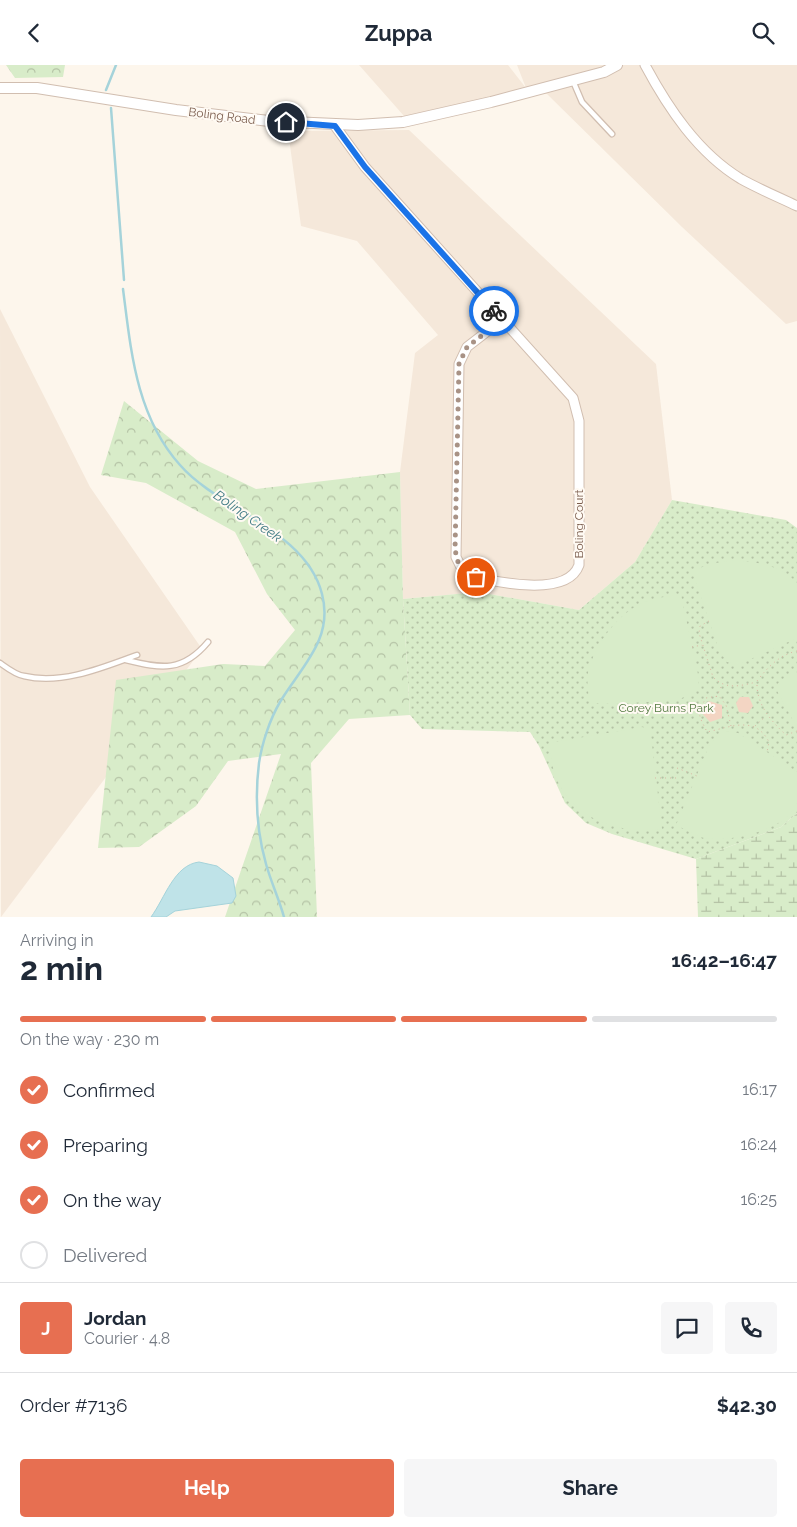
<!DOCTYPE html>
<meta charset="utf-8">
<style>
:root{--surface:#fff;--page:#f6f6f7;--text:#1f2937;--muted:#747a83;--line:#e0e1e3;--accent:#e76f51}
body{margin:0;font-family:Raleway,sans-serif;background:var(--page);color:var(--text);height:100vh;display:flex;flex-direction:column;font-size:19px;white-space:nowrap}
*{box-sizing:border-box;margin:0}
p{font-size:16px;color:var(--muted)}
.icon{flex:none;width:28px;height:28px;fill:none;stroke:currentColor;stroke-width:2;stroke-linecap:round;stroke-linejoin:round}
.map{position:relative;height:852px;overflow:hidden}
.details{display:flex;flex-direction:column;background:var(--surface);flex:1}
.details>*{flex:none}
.pin{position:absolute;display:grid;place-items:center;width:42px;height:42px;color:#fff;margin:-21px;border:2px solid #fff;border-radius:50%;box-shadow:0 1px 5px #0007}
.courier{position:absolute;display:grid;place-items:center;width:50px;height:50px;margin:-25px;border:4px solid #1a73e8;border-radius:50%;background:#fff;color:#222;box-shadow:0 1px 6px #0007}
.summary em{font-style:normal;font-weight:700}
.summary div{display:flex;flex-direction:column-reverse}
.summary{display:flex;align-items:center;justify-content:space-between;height:85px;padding:0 20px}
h1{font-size:32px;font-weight:700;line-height:38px}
.bar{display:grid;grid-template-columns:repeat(4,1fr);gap:8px 5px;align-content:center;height:60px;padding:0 20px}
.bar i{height:6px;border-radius:4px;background:var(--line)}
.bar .active{background:var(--accent)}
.bar p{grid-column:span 4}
.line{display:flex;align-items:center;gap:12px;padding:0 20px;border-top:1px solid var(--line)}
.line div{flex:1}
.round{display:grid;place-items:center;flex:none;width:52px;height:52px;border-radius:5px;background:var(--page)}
ol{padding:0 20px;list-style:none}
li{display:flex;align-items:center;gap:15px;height:55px}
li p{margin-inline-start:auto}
li .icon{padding:5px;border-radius:50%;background:var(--accent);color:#fff;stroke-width:4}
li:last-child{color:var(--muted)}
li i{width:28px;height:28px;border:2px solid var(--line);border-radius:50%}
.action{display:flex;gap:10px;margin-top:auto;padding:10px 20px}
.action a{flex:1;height:58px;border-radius:5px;background:var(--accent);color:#fff;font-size:20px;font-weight:700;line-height:58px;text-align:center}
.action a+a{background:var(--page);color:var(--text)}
header{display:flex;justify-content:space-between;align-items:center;height:65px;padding:0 20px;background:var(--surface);font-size:22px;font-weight:700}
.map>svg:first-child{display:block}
.residential{fill:#f5e8da}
.forest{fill:url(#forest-crowns)}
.wetland{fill:url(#wetland-marsh)}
.park{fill:url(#park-dots)}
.pitch{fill:#d8ecc9}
.water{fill:#bfe3e8;stroke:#a5d3da}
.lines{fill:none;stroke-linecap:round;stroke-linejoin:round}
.stream{stroke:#a5d3da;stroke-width:2.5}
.building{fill:#f3d5c3}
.service-casing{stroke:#d1beb0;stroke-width:7}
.minor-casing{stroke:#d1beb0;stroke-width:11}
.tertiary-casing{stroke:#d1beb0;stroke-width:12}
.path{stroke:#d9b8a5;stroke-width:1;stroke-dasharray:1 4;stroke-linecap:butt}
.service{stroke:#fff;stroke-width:4.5}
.minor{stroke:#fff;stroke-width:9}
.tertiary{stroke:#fff;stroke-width:10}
.done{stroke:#a89285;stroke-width:5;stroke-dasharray:0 9}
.route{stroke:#1a73e8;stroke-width:6}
.labels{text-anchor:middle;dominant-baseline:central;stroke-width:4;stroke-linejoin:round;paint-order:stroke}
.street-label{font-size:12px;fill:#7a5c4d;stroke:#fffaf3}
.park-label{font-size:12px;fill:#537a41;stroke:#fffaf3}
.water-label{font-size:14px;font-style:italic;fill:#437c86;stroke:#fffaf3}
</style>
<header><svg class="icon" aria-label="back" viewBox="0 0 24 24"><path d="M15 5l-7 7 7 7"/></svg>Zuppa<svg class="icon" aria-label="search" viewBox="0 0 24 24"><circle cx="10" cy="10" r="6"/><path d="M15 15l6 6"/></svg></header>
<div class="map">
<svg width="797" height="852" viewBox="0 0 797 852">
<defs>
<pattern id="forest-crowns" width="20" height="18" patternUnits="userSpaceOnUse" patternTransform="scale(1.25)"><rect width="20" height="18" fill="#d8ecc9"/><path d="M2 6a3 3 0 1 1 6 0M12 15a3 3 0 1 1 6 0" fill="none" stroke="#b4c2a5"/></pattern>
<pattern id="wetland-marsh" width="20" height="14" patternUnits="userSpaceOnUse" patternTransform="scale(1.25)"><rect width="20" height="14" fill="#d8ecc9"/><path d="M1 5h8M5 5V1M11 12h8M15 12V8" fill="none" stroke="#b4c2a5"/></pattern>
<pattern id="park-dots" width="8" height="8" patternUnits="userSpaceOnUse" patternTransform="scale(1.25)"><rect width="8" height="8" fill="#d8ecc9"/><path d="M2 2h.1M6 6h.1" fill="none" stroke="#b4c2a5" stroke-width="1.8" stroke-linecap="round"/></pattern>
</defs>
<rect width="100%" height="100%" fill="#fdf6ec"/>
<path class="residential" d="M359 0H508L526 23 517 0H797V256L786 259 682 162 547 29 527 26 404 51Z
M409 65 656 299 672 435 635 497 579 545 478 527 403 534 400 407 415 288 438 270 357 176 301 161 288 66Z
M0 244 90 422 202 584 1 852Z"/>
<path class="forest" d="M6 0H65L63 12 15 13Z
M124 336 198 396 256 424 400 407 403 534 410 650 349 654 311 698 317 852H225L281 689 228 696 196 741 139 782 98 783 116 615 223 599 265 601 295 565 267 529 235 467 146 418 101 410Z"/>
<path class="wetland" d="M797 748V852H698L696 794 781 762Z"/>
<path class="park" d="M672 435 786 455 797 463V748L781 762 696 794 612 769 586 758 565 738 539 681 530 667 422 664 410 650 403 534 478 527 579 545 635 497Z"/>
<path class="pitch" d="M733 495C756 497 781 500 797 518V573L738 600 727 597 719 585 692 506 710 499Z
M681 530 699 614 698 625 678 635 614 639 590 638C588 627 586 614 589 603 598 575 621 544 650 535 660 532 671 531 681 530Z
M797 607V663L775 622 781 615Z
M642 662 649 664 651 671 662 764C622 769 579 757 559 719 552 706 551 692 549 678Z
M727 666 738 668 797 707C797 715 797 729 797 738 788 765 729 778 704 773 695 771 685 764 676 760L709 681 717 671Z"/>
<path class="water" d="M199 797 217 801 233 813 236 831 232 838 175 846 166 852H151C165 833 174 800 199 797Z"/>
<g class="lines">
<path class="stream" d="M106 25 116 0
M111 43 124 215
M123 224C131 286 136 351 180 400 219 445 306 465 322 529 334 574 301 602 280 637 270 654 262 678 259 698 255 730 257 767 266 799 271 817 279 834 284 852"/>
</g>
<path class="building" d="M740 632H749L753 641 748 648 739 647 736 638Z
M709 636 722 640V653L710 657 701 647Z"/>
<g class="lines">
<defs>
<path id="service" d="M573 16 582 37 612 69
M126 595C162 604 183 607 208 577
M0 598C7 603 16 610 24 611 61 620 102 603 137 590"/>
<path id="minor" d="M645 0C668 43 698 88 741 114 759 124 778 132 797 141
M335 61 365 102 573 333 579 356V500C567 534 492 516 465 510L456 492 459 299 467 282 502 255"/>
<path id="tertiary" d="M0 23H37L176 45 269 56 358 60 403 57 491 37 604 7 617 0"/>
</defs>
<use href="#service" class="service-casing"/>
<use href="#minor" class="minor-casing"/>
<use href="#tertiary" class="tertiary-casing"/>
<path class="path" d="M709 556 700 561 699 568 713 612C725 625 741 621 756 617
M692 582 702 580
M797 586C779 590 768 602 757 616 756 639 770 655 786 670L797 666
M716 632 722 620
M731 661 726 640 719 631 706 633C696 650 699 650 707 667 731 662 755 650 769 677L767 687
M755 661 766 651
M677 703 697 711
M655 713H678"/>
<use href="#service" class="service"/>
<use href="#minor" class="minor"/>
<use href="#tertiary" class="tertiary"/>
</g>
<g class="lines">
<path class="done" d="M476 512 464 510 459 501 455 485 459 299 467 282 502 255 494 246"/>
<path class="route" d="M286 57 335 61 365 102 494 246"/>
</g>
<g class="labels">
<g class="street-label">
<text transform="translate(222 51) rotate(7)">Boling Road</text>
<text transform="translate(579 459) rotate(-90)">Boling Court</text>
</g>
<g class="park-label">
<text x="666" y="643">Corey Burns Park</text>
</g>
<g class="water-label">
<text transform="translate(248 451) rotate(35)">Boling Creek</text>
</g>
</g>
</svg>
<div class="pin" style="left:476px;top:512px;background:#ea580c"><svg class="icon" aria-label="bag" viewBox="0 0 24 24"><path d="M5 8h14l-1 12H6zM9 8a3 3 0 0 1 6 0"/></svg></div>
<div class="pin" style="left:286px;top:57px;background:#1f2937"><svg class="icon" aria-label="home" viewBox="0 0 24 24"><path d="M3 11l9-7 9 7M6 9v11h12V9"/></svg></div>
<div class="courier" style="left:494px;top:246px"><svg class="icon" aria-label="bike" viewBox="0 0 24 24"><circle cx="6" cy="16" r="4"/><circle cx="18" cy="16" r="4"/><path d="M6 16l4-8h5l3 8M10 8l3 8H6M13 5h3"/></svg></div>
</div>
<section class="details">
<div class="summary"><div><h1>2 min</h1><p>Arriving in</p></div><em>16:42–16:47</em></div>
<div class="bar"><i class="active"></i><i class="active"></i><i class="active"></i><i></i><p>On the way · 230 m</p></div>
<ol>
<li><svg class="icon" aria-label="check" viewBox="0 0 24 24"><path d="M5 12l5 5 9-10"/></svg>Confirmed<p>16:17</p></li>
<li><svg class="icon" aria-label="check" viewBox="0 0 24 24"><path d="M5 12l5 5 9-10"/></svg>Preparing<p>16:24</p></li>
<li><svg class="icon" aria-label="check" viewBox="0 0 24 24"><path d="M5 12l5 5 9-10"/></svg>On the way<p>16:25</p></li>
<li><i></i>Delivered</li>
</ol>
<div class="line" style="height:90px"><b class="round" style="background:var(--accent);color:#fff">J</b><div><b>Jordan</b><p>Courier · 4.8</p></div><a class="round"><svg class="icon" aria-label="chat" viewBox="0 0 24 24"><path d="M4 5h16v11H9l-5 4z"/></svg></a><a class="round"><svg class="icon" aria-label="phone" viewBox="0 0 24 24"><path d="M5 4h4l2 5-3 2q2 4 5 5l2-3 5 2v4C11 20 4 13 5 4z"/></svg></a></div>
<div class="line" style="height:65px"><div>Order #7136</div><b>$42.30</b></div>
<div class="action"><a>Help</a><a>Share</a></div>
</section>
